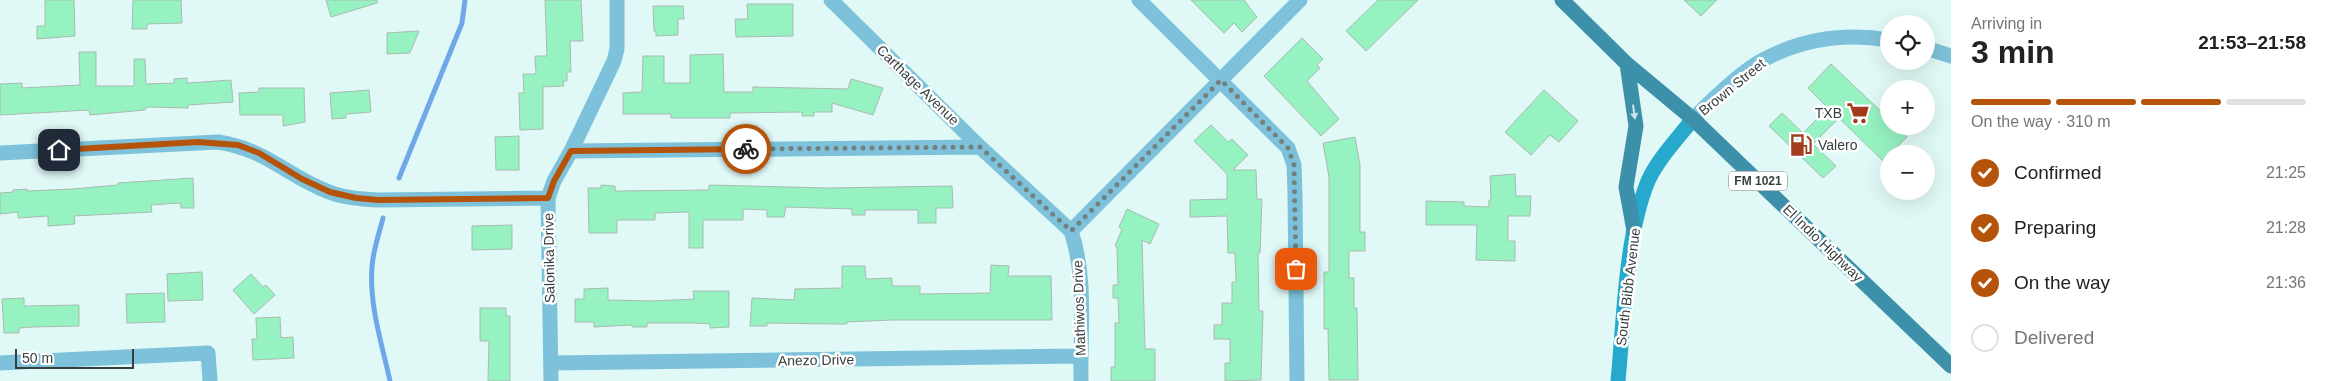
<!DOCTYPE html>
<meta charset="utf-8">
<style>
:root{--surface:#fff;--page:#f2f2f2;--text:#222;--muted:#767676;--line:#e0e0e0;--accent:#b45309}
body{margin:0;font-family:Helvetica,sans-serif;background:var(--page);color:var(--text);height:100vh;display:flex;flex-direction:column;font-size:19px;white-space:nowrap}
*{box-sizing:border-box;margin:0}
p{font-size:16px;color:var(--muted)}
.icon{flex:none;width:28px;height:28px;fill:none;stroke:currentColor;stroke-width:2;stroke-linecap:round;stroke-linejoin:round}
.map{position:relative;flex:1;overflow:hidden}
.details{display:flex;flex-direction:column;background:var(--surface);width:375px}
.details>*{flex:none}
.buttons{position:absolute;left:1880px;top:15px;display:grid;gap:10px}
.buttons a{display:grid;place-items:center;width:55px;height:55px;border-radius:50%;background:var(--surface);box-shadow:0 5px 20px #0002;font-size:25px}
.scale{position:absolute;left:15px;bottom:12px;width:119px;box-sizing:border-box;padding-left:5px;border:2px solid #363f3e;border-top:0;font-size:14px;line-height:18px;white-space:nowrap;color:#363f3e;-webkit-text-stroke:4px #fff;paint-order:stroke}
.pin{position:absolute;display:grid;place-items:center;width:42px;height:42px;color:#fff;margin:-21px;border-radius:10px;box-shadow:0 2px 8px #0006}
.courier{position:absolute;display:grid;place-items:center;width:50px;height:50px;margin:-25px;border:4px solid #b45309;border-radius:50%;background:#fff;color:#222;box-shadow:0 1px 6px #0007}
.head em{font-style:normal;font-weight:700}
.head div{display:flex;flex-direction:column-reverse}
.head{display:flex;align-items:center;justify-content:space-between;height:85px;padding:0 20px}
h1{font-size:32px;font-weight:700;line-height:38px}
.bar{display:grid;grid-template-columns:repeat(4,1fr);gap:8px 5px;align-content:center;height:60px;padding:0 20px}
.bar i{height:6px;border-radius:4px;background:var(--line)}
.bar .current{background:var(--accent)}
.bar p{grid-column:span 4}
ol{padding:0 20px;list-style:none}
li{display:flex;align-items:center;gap:15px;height:55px}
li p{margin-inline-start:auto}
li .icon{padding:5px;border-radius:50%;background:var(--accent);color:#fff;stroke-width:4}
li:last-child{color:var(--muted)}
li i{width:28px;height:28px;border:2px solid var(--line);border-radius:50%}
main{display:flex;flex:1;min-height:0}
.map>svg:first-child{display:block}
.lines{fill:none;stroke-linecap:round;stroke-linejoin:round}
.stream{stroke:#6fa8e9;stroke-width:5}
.building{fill:#96f2c1;stroke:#a9bbb0}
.minor{stroke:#7dc2da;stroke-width:15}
.secondary{stroke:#26a9cc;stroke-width:15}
.primary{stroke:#3d90a9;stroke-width:15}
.oneway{fill:#cee3ea}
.done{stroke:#72807f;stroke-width:5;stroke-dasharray:0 9}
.route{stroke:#b45309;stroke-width:6}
.labels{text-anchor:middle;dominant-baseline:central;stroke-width:5;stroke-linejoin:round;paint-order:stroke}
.shield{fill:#fff;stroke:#727978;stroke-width:1}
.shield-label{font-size:12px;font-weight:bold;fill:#363f3e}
.street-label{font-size:14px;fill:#363f3e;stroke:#fff}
.poi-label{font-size:14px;fill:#363f3e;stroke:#fff;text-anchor:end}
</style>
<main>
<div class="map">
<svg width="1951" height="381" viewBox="0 0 1951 381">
<rect width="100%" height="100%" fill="#e0f9f7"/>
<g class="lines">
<path class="stream" d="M399 178 462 23 465 0
M383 218C379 234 373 250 372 267 369 305 382 344 390 381"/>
</g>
<path class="building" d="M45 0H74L75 36 37 39V26H45Z
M133 0H181L182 23 147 24V29H132Z
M326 0H377V3L331 17Z
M545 0H581L583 41H570L571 72H567V81H563L564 86 543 87V129L520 130 519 93H524L523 74H536L535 56H547Z
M1191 0H1244L1257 17 1242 32 1234 23 1224 33Z
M1378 0H1418L1366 51 1346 31Z
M1684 0H1717L1701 16Z
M747 4H793V36L736 37 735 19H748Z
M653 6H683L684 19H678V35L656 36V31H654Z
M419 31 410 53 387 54V33Z
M1302 38 1323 59 1317 65 1320 68 1307 81 1339 119 1321 136 1264 76Z
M79 52H96V86H134V59H145L146 84 174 83V79L187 78V83L231 80 233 102 188 105V108L147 107 145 110 90 115 89 110 0 115V84L22 83V88L80 85Z
M723 54 724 92H753V87L848 89 851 79 883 88 873 115 832 103V112H814V116H802V112L730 113V118H671V114H623V93L642 92 643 56H664V83H690V55Z
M1831 64 1889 119V126H1896L1907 137 1883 161 1839 118 1813 144 1836 166 1823 178 1769 126 1782 113 1803 133 1828 108 1808 88Z
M259 88H304L305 122 283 126V115H240L239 93 259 92Z
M369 90 371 112 346 114V118L332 119 330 93Z
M1544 90 1578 121 1559 142 1550 135 1531 155 1505 132Z
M1211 125 1228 142 1232 139 1248 155 1233 170H1256L1257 199H1262L1260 253H1258L1259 311H1263L1261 380 1225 381V363H1230V339H1214V325H1222V303H1232V282H1236L1235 253H1228L1227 216 1190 217V200L1227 199V174L1194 141Z
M519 136V170H496L495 137Z
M1355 137 1360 165V232H1365V251H1349V278H1354V308H1357L1358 380H1329L1328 329H1324V272H1329V177L1323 143Z
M1515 174 1516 196H1531L1530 216H1508V241H1515V261L1476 260 1477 225H1426V201L1464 202V206L1489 207V200H1491L1490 176Z
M193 178 194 208H181L180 203 151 205 152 212 74 216 75 224 48 226V216L18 218V212L0 214V193L13 192V190L27 189V191L72 189 118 185V183Z
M601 185 615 186V191L709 190V185L828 188 952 186 953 208H936V223H918V210H865V215H852V209L786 207 784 217H767V210L743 209V220H703V248H689V212L655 213V220H617V233H589L588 188H601Z
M1127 209 1159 224 1150 244 1142 240 1145 349H1155V381H1111V367H1115V323H1119L1118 298H1113V285H1118L1117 247 1115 246 1122 229 1119 227Z
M512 225V249L472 250V226Z
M991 265 1009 266 1008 276H1051L1052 320H892L847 322V324H832L767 323V326H750L752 298 794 300 795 289 842 288V266H865L866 279 892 278V286H920V294L990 293Z
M202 272 203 300 168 301 167 274Z
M251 274 263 287 266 285 275 295 254 314 233 290Z
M608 288V300L654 301 694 299 693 291H729V327L710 328V324L694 323H647V327H632V325L594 327V322H575V299H584V289Z
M164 293 165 322 127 323 126 294Z
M24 298V306L79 305V326L33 327 19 328V333H4L2 299Z
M480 308H506V316H510V381H488L489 341H480Z
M280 317 281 338 293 337 294 358 253 360 252 339H257L256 318Z"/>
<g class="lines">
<path class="minor" d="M831 0 980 147 1071 231
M1139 0 1288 148 1294 165 1295 194 1297 381
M1926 48 1951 56
M1693 119C1710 102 1742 71 1763 60 1802 39 1846 33 1889 40
M571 151 980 147
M0 153 218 142C266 149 287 176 329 192 345 198 362 199 378 200L548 198
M0 363 208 353 210 381
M551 363 1081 356
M551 381 548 198 554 181 571 151 614 61 617 49V0
M1081 381C1080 332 1087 278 1071 231L1300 0"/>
<path class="secondary" d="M1618 381C1624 320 1625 237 1648 181 1658 159 1678 138 1693 119"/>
<path class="primary" d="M1562 0 1627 64 1693 119 1951 366
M1627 64 1636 126 1626 187 1634 231"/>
</g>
<defs><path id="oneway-solid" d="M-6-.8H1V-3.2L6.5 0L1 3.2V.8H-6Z" transform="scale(1.25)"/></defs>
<use class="oneway" href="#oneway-solid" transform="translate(1634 112) rotate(82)"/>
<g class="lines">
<path class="done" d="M746 149 980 147 1071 231 1221 80 1288 148 1294 165 1296 269"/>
<path class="route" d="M59 150 198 142 238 145 259 153 302 179 330 192 356 198 378 200 548 198 554 181 571 151 746 149"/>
</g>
<defs>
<symbol id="supermarket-bare" viewBox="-9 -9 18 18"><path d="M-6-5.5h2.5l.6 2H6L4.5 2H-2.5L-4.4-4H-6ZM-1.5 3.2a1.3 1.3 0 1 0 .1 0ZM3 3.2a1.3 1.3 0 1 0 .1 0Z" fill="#a33b1d" stroke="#fff" stroke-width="2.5" paint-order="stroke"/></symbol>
<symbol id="fuel-bare" viewBox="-9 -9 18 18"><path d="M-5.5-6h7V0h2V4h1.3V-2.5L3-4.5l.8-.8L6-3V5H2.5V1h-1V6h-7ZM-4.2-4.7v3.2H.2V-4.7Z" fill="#a33b1d" stroke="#fff" stroke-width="2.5" paint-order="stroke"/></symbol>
</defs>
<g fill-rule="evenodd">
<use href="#supermarket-bare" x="1842" y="97" width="32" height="32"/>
<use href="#fuel-bare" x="1785" y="129" width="32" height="32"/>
</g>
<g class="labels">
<rect class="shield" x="1729" y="171.5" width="58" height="19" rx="4"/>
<g class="shield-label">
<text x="1758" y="181">FM 1021</text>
</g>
<g class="street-label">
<text transform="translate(918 85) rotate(44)">Carthage Avenue</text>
<text transform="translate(1732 87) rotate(-39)">Brown Street</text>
<text transform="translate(1823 243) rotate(44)">El Indio Highway</text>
<text transform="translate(549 258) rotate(-91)">Salonika Drive</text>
<text transform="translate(1628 287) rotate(-83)">South Bibb Avenue</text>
<text transform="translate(1079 308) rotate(-92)">Mathiwos Drive</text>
<text transform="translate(816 360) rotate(-1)">Anezo Drive</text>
</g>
<g class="poi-label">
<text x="1842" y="113">TXB</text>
<text x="1818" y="145" text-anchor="start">Valero</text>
</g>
</g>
</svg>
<div class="buttons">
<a><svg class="icon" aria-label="locate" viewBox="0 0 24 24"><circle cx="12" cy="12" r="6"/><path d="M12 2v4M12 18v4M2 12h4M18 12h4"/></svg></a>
<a>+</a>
<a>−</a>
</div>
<div class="scale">50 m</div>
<div class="pin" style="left:1296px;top:269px;background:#ea580c"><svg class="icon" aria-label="bag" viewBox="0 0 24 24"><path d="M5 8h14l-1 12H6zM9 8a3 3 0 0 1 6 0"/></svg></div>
<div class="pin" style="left:59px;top:150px;background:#1f2937"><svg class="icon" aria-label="home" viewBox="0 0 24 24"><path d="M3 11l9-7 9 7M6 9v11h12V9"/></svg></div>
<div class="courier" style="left:746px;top:149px"><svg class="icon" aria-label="bike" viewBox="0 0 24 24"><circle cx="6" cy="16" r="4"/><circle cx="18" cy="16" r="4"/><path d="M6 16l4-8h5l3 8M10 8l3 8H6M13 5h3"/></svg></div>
</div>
<section class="details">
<div class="head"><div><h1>3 min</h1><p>Arriving in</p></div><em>21:53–21:58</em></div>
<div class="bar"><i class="current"></i><i class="current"></i><i class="current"></i><i></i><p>On the way · 310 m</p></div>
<ol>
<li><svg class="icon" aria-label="check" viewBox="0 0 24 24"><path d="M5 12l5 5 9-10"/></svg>Confirmed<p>21:25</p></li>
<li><svg class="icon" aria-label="check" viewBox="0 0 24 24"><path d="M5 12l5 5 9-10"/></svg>Preparing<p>21:28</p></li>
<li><svg class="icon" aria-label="check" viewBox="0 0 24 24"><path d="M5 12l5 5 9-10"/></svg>On the way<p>21:36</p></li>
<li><i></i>Delivered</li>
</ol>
</section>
</main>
